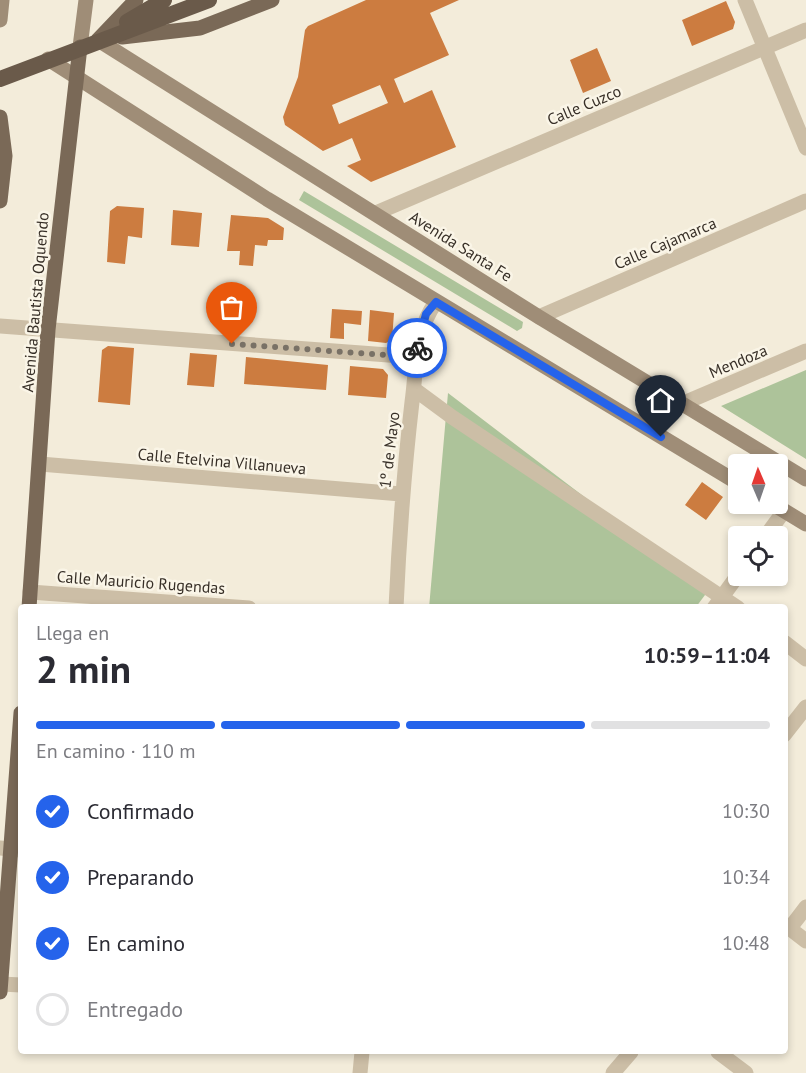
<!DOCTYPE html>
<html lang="es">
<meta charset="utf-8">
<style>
:root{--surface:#fff;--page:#f2f2f3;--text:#2b2b33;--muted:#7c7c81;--line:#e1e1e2;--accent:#2563eb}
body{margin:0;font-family:"PT Sans",sans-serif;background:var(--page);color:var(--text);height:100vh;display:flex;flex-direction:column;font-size:22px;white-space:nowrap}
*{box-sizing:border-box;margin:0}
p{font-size:20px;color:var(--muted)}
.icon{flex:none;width:33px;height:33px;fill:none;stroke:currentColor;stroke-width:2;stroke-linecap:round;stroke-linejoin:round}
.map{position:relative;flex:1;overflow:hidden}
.side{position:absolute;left:18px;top:604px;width:770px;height:450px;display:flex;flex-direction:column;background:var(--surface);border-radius:6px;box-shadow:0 3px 9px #0003}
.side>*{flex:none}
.needle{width:39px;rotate:358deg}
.tools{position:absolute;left:728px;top:454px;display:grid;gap:12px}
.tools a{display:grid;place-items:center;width:60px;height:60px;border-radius:6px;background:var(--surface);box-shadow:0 3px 9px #0003;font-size:30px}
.pin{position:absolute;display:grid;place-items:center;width:51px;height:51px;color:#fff;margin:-62px -26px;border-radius:50% 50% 50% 0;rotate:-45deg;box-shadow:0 0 6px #0007}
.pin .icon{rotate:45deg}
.courier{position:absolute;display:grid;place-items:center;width:60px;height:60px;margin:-30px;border:4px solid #2563eb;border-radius:50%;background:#fff;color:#222;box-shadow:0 2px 8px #0007}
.summary em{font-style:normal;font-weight:700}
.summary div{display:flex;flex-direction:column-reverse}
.summary{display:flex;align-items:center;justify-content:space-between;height:102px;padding:0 18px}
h1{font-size:39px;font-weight:700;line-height:45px}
.bar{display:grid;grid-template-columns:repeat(4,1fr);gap:9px 6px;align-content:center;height:72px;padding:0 18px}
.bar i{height:8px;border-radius:4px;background:var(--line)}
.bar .current{background:var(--accent)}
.bar p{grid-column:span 4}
ol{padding:0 18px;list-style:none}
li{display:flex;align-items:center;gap:18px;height:66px}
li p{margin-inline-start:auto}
li .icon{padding:6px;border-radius:50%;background:var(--accent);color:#fff;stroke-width:4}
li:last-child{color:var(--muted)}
li i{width:33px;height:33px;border:3px solid var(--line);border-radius:50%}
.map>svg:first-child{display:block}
.green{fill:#adc39a}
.building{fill:#cc7c40;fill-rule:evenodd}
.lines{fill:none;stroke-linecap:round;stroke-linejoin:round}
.minor{stroke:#ccbea6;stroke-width:15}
.secondary{stroke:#9f8d77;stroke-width:15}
.primary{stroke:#7a6957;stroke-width:15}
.trunk{stroke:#6a5a4a;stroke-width:16}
.done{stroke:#797166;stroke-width:6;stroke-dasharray:0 10.8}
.route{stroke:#2563eb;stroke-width:8}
.labels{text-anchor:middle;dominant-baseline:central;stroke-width:5;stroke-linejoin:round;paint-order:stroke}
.street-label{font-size:16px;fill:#372f27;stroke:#faf5e7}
</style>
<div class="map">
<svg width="806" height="1073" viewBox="0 0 806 1073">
<rect width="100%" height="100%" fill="#f3ecda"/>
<path class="green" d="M304 191 523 322 522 328 517 331 299 200Z
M806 370V459L721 406Z
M448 393 708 591 696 607 429 608Z"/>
<path class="building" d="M366 0H459L430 13 449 55 394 79 404 103 432 90 456 147 371 182 347 166 361 160 352 138 323 151 285 125 283 117 298 77 305 30 308 26ZM380 85 388 103 339 124 332 105Z
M726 1 735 22 733 29 692 46 682 20Z
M597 48 611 81 583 93 570 60Z
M117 206 144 208 142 238 128 236 125 264 107 262 110 211Z
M173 210 202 213 199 247 171 245Z
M231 215 268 218 284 228 283 240H268L267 246 255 245 253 266 239 265 240 251H227Z
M332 309 362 311 361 325 344 323V339L330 338Z
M370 310 394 313 392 340 386 343 368 341Z
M108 346 134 348 130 405 98 402 102 350Z
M190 353 217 355 214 387 187 385Z
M246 357 328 365 326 390 244 384Z
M350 366 383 369 388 375 386 398 348 395Z
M702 482 723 497 706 520 685 505Z"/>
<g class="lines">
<path class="minor" d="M745 0 806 148
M376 213 806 30
M539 317 806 201
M0 326 415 357
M414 389 452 417 738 608
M684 403 806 351
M40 464 401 494
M765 537 784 511
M30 592 249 608
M396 608C399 539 404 471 412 402 417 367 414 332 436 302
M714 608 738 575
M784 642 806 659
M784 735 806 707
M0 848 21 850
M784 924 806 941
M790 928 806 907
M1 984 21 985
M718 1052 746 1073
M360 1073 362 1052
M613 1073 631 1052"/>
<path class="secondary" d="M0 20 2 0
M98 40 539 317 806 479
M80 47 86 0
M48 59 267 199 738 483
M773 504 806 524"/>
<path class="primary" d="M122 37 200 28 272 0
M98 40 136 0
M0 117 5 156 0 201
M29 608 48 330 80 47
M0 992 21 713"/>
<path class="trunk" d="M127 22 164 0
M0 79 209 0"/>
</g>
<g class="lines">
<path class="done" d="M232 344 415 357 417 348"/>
<path class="route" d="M417 348 426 314 436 302 661 437"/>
</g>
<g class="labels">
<g class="street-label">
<text transform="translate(584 105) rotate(-23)">Calle Cuzco</text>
<text transform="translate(665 243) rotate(-23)">Calle Cajamarca</text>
<text transform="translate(461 246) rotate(32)">Avenida Santa Fe</text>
<text transform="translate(35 302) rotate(-85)">Avenida Bautista Oquendo</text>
<text transform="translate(738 361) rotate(-23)">Mendoza</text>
<text transform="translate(389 450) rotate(-83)">1º de Mayo</text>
<text transform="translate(222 461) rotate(5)">Calle Etelvina Villanueva</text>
<text transform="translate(141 582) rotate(4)">Calle Mauricio Rugendas</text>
</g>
</g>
</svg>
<div class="tools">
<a><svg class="needle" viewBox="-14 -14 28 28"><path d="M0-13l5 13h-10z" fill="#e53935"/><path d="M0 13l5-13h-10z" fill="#7c7c81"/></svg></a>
<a><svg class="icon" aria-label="locate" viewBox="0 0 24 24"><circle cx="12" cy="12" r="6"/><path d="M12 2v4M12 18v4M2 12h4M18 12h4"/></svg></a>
</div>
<div class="pin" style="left:232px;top:344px;background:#ea580c"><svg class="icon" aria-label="bag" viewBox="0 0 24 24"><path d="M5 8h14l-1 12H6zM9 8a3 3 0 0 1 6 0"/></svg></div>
<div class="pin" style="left:661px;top:437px;background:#1f2937"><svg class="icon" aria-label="home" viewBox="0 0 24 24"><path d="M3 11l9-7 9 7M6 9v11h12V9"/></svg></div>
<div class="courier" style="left:417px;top:348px"><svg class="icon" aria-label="bike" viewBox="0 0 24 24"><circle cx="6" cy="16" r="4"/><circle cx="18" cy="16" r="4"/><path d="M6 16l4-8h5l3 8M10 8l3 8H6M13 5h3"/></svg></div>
<section class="side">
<div class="summary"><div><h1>2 min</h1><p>Llega en</p></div><em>10:59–11:04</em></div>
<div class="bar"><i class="current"></i><i class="current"></i><i class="current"></i><i></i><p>En camino · 110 m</p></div>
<ol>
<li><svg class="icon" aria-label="check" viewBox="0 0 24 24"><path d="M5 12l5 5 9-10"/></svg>Confirmado<p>10:30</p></li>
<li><svg class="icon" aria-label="check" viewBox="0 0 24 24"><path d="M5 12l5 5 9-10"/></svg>Preparando<p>10:34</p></li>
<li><svg class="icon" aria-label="check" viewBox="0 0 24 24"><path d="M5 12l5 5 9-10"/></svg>En camino<p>10:48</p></li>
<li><i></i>Entregado</li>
</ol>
</section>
</div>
